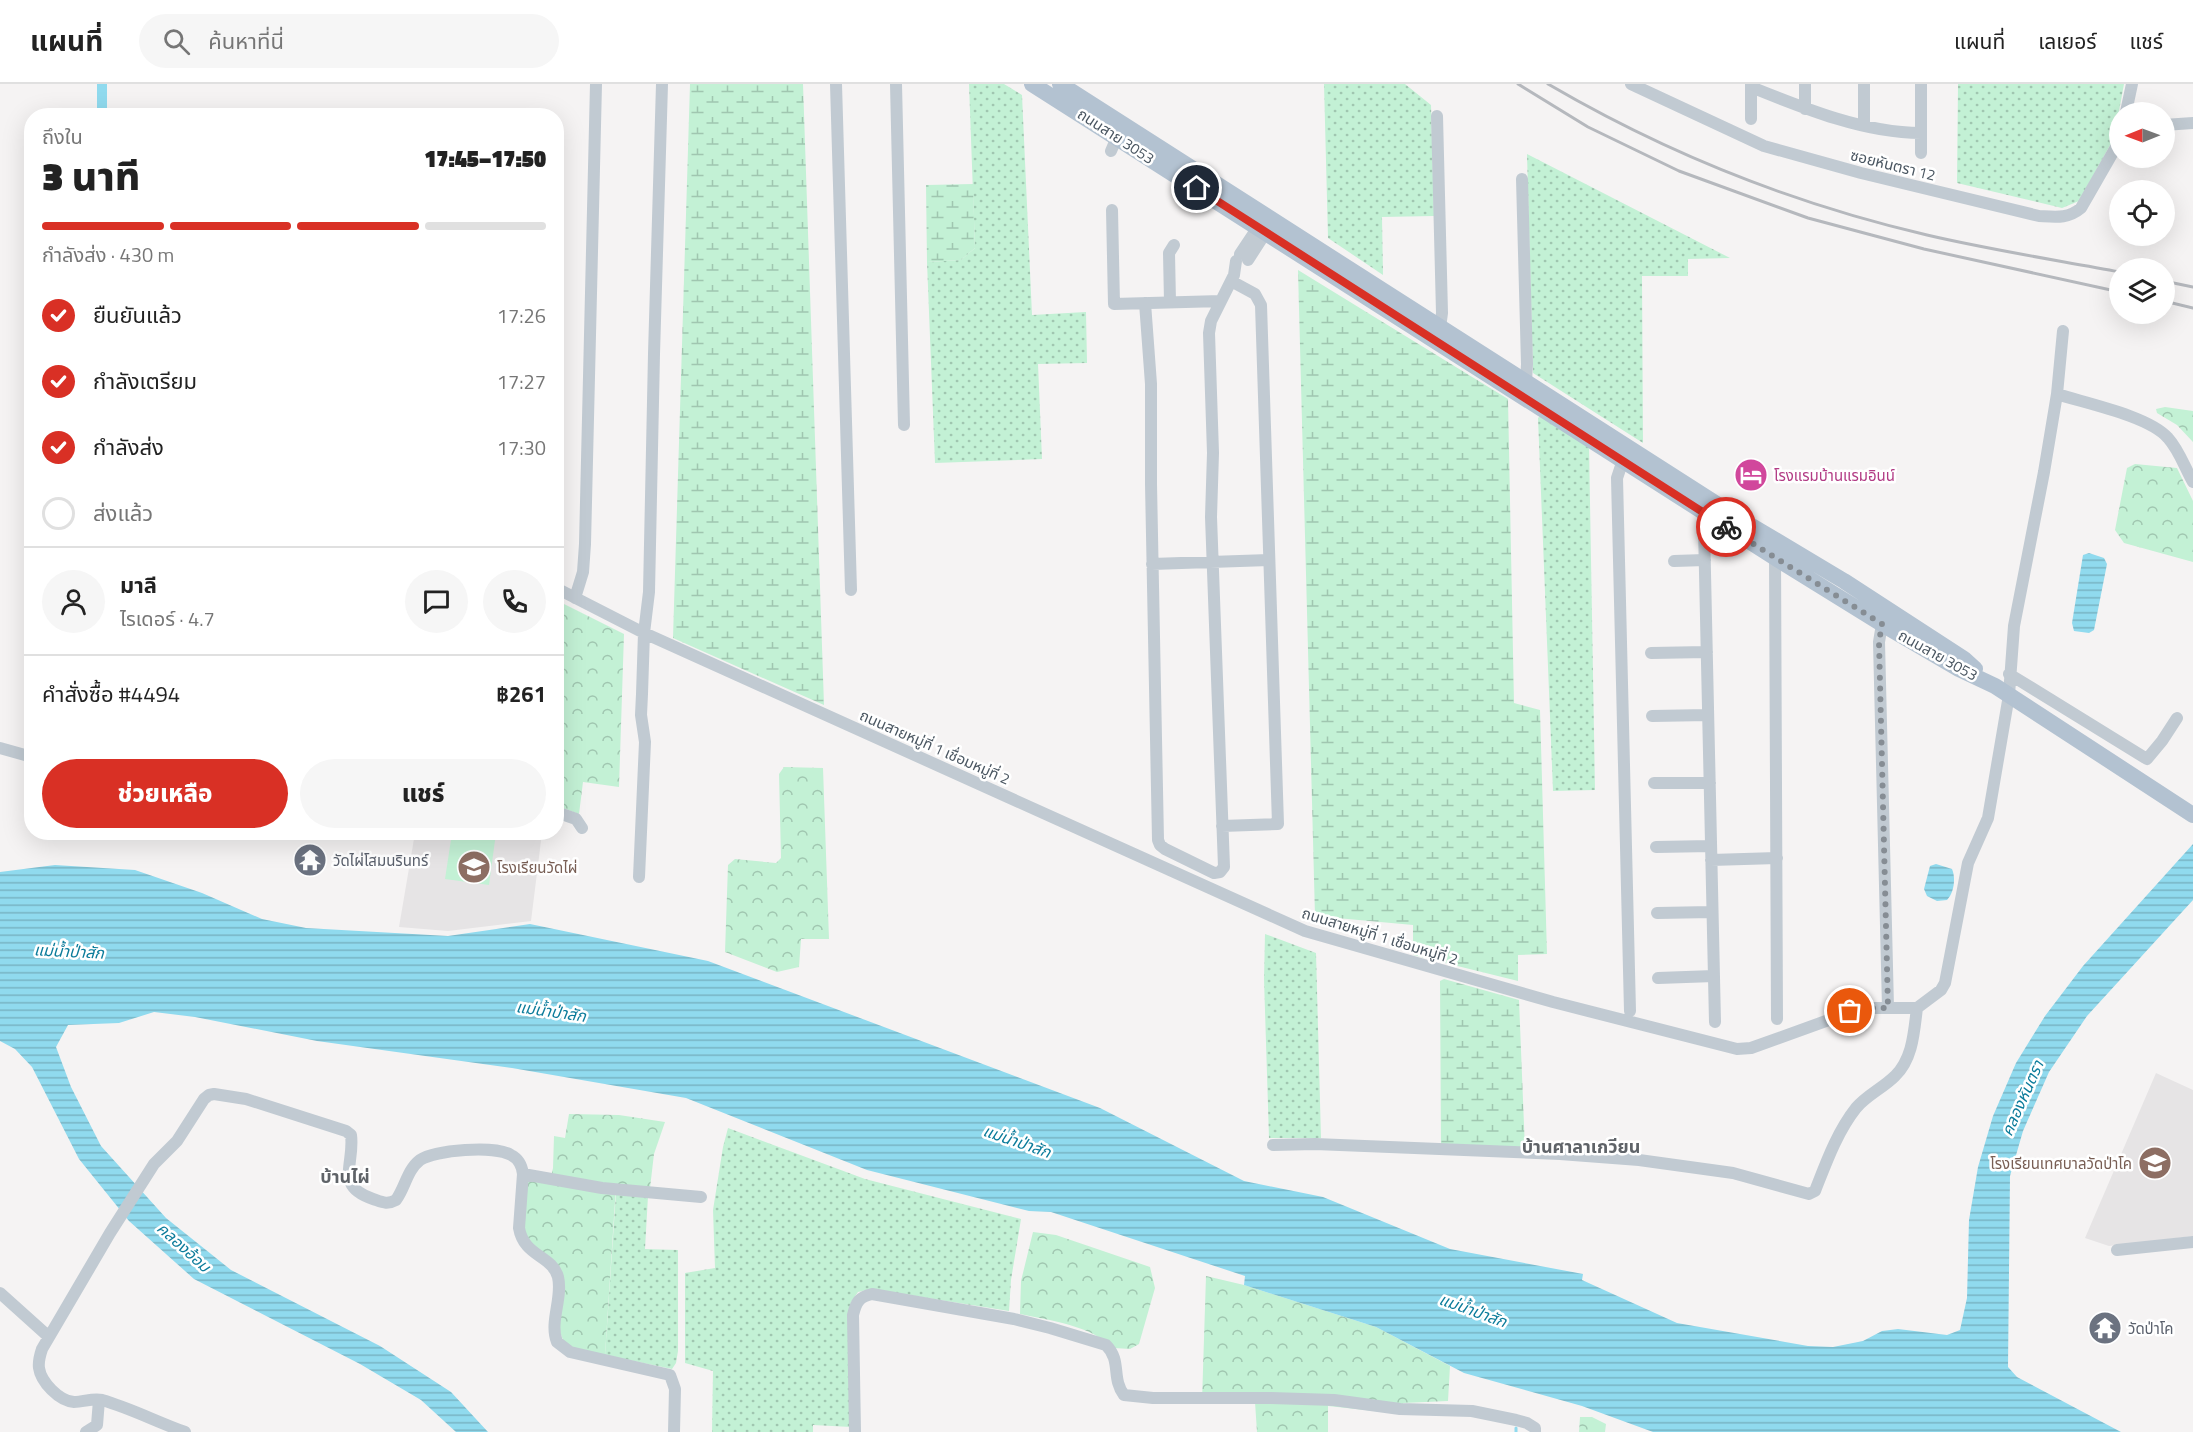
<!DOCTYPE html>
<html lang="th">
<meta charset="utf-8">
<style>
:root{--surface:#fff;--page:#f6f6f6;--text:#222;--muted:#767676;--line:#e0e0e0;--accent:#d93025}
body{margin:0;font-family:"Titillium Web","Noto Sans Thai",sans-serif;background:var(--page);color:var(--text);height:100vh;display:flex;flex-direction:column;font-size:22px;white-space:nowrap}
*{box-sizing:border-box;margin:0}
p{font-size:20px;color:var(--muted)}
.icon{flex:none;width:33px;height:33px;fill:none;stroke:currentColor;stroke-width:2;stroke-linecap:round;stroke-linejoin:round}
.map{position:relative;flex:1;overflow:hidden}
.side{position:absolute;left:24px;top:24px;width:540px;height:732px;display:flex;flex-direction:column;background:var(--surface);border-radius:24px;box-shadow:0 6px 24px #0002}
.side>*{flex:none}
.needle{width:39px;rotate:269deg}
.buttons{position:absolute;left:2109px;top:18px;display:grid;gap:12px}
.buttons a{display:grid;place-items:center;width:66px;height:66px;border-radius:50%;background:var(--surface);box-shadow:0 6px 24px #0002;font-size:30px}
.pin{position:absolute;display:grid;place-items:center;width:51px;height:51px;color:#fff;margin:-26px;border:3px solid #fff;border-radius:50%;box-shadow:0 2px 6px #0007}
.courier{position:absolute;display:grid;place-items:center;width:60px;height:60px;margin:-30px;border:4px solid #d93025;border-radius:50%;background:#fff;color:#222;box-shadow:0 2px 8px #0007}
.overview em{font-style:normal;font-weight:800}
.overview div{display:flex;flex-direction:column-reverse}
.overview{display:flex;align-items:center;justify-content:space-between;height:102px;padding:0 18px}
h1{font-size:39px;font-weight:800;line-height:45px}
.bar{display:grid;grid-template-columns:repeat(4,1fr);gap:9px 6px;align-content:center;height:72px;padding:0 18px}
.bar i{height:8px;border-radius:4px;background:var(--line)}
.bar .current{background:var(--accent)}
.bar p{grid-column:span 4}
.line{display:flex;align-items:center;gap:15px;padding:0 18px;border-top:2px solid var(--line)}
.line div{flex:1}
.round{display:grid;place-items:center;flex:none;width:63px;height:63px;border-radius:32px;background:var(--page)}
ol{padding:0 18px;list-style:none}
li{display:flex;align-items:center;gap:18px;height:66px}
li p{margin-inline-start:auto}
li .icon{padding:6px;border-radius:50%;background:var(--accent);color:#fff;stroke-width:4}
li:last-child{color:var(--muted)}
li i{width:33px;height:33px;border:3px solid var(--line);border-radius:50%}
.button{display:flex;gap:12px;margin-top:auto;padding:12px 18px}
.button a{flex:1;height:69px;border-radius:36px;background:var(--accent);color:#fff;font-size:24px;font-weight:800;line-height:69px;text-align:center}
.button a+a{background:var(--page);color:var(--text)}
header{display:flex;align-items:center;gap:36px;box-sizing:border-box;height:84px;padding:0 30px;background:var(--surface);border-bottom:2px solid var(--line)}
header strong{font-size:28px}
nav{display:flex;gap:33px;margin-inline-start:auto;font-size:21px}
.search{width:420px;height:54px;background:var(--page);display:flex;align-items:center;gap:15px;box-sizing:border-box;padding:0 21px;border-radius:33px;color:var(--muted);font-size:22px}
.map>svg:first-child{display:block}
.education{fill:#e6e4e5}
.grass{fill:url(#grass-dots)}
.forest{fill:url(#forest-crowns)}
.wetland{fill:url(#wetland-marsh)}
.garden{fill:#c3f1d5}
.water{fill:url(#water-rules)}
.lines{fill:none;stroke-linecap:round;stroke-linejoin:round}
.stream{stroke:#90daee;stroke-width:3}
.canal{stroke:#90daee;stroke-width:10}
.minor{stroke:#c1cad2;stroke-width:12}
.major{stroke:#b3c2d1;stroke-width:16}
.rail{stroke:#b5b8bd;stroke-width:3}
.done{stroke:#868d94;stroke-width:6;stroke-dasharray:0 10.8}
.route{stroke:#d93025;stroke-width:8}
.labels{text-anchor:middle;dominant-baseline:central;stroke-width:5;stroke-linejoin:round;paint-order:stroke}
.street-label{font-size:15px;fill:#4a5661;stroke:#fff}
.hotel-label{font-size:15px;fill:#b23c85;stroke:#fff;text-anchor:start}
.worship-label{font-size:15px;fill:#5b616d;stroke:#fff;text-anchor:start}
.education-label{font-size:15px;fill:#785e54;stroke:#fff;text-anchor:start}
.water-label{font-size:16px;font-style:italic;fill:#0c7c9b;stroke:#fff}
.quarter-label{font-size:18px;font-weight:bold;fill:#5f6368;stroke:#fff}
</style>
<header>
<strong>แผนที่</strong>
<div class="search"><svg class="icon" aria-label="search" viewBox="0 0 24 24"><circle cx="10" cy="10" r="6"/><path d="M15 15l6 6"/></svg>ค้นหาที่นี่</div>
<nav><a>แผนที่</a><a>เลเยอร์</a><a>แชร์</a></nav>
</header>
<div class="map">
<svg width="2193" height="1348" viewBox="0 0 2193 1348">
<defs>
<pattern id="grass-dots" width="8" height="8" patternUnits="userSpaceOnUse" patternTransform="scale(1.5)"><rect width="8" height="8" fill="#c3f1d5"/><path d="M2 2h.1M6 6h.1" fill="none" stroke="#a0c6b0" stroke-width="1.8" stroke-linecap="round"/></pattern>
<pattern id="forest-crowns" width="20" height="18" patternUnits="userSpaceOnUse" patternTransform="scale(1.5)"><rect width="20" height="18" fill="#c3f1d5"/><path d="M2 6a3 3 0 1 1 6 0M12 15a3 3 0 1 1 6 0" fill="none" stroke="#a0c6b0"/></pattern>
<pattern id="wetland-marsh" width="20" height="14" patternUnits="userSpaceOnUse" patternTransform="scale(1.5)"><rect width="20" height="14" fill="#c3f1d5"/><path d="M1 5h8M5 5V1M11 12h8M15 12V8" fill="none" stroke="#a0c6b0"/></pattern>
<pattern id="water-rules" width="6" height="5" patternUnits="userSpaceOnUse" patternTransform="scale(1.5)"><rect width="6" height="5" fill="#90daee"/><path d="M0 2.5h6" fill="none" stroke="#78b4c4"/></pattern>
</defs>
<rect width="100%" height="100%" fill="#f5f3f3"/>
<path class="education" d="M415 749H542L531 837 448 847 399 843Z
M2156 989 2193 1006V1152L2109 1162 2085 1154Z"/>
<path class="grass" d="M969 0H1004L1022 11 1032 231 1086 228 1087 279 1038 280 1042 375 935 379 927 178 961 176 975 164Z
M1324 0H1405L1431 21 1434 132 1382 133 1383 191 1328 154Z
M1958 0H2124L2114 54 2079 117 2062 124 1957 99Z
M1527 70 1730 174 1688 175V192H1642L1643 359 1533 289Z
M1542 330 1589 360 1595 706 1553 707 1538 334Z
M1265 850 1316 869 1321 1054H1269L1264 895Z
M728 1044 865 1095 1021 1135 1011 1196 1009 1227 871 1205 858 1208 851 1218 849 1231 851 1343 813 1341V1348H712L713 1287 685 1279V1189L715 1184 713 1126 723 1063Z
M616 1109 648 1112 645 1165 678 1166V1267L676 1279 672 1285 605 1271Z"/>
<path class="forest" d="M2165 323 2193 327V358L2177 341 2157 329 2156 325Z
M2135 380 2177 384 2193 417V478L2124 459 2115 446 2127 384Z
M556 516 624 550 619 703 583 698 579 730 557 722Z
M784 683 823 684 829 855H801L799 883 777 888 725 868 728 781 735 775 776 779 781 774 779 690Z
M569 1030 619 1031 665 1038 654 1070 650 1104 616 1102 605 1271C594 1268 578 1268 569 1262 553 1253 562 1219 563 1204L529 1159 522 1138 527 1094 550 1097 553 1084 554 1052 565 1054Z
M1033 1148 1056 1151 1150 1183 1155 1204 1139 1260 1130 1265 1114 1264C1089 1241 1052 1237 1020 1230L1021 1197Z
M1206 1192 1244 1201 1376 1243 1450 1282 1448 1317 1403 1319 1402 1330 1328 1322V1348H1257L1255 1318 1202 1317Z
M1580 1333H1592L1606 1340 1605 1348H1579Z"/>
<path class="wetland" d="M690 0H803L824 621 673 554Z
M973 100 975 164 961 176 927 178 926 101Z
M1298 186 1508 315 1514 619 1540 626 1547 870 1518 871V897L1413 871V841L1315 832Z
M1444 895 1519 916 1525 1066 1441 1062 1440 897Z"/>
<path class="garden" d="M452 749H496L489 801 445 795Z"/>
<path class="water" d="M2089 469 2104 474 2107 480 2094 546 2089 549 2074 547 2072 539 2083 471Z
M2193 760V816L2087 932 2049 988 2023 1047 2010 1092 2008 1283 2017 1293 2121 1348H1653L1582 1322 1464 1289 1376 1243 1244 1201 1245 1192 1051 1128 1029 1127 867 1086 686 1014 512 984 317 957 195 933 154 928 119 939 68 941 56 963 71 1003 101 1062 166 1134 231 1186 380 1262 451 1308 488 1348H456L421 1316 360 1280 194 1195 129 1137 79 1075 32 983 15 965 0 957V788L55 781 135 786 202 809 262 835 306 844 448 852 530 840 708 877 1100 1024 1244 1097 1323 1113 1450 1165 1583 1190 1582 1196 1677 1239 1808 1262 1833 1263 1863 1257 1882 1247 1898 1245 1947 1251 1960 1246 1967 1214 1969 1136 1978 1083 1993 1032 2016 979 2045 932 2083 882Z
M1936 780 1952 785C1956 794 1954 809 1947 816L1937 817 1927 812 1924 805 1930 782Z"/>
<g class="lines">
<path class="stream" d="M1516 1344V1348"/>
<path class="canal" d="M102 32V0"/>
<path class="minor" d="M836 0 851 506
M896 0 904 341
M1631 0 1764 62 1861 89 2039 132C2056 133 2068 135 2081 124L2120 56
M1805 0V25
M1864 0V41
M1751 3C1803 24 1864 49 1921 49
M2126 28 2132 0
M1437 32 1442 229 1440 244
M1751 35V0
M2164 41 2193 39
M1111 67 1117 53
M1921 69V0
M1522 95 1527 280 1526 298
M1112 126 1114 220 1221 217
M1240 170 1258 143
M1248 176 1266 148
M1170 218 1169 169 1174 161
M1145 219 1151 300V400L1158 756 1160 761 1165 765 1214 789 1220 788 1224 783 1211 433 1213 369 1209 249 1211 237 1234 191 1236 177
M2057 310C2085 319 2149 332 2168 354 2179 366 2185 384 2193 398
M1623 376 1617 394 1630 927
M1707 430 1704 444 1715 938
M1775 469 1777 935
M1674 477 1705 476
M1152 480 1269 476
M556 504 644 549 1305 847 1553 918 1737 965 1751 964 1862 924H1917L1941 906 1945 899 1968 779 1988 734 2009 611 2014 542 2044 388 2057 310 2063 247
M575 514 583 488 585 460 596 0
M1882 540 1879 558 1888 923
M1651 569 1707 568
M2009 590 2147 675 2162 657 2177 634
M1652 632 1708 631
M0 664 32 673
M1654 699H1710
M556 728 576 735 582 744
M1222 742 1278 740 1261 221 1255 210 1231 197
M1656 763 1711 762
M1711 776 1777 774
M639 793 645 658 641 631 642 610 644 549 649 508 654 270 662 0
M1657 829 1712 828
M1658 894 1714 892
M1273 1061 1315 1060 1560 1070 1639 1076 1733 1089 1809 1110 1815 1107C1826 1079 1837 1048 1856 1024 1867 1011 1883 1004 1895 992 1913 975 1914 947 1917 924
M523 1090 602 1104 701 1113
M2117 1166 2193 1158
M0 1209 49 1253
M86 1348 97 1341 99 1316
M185 1348C157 1338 130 1324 102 1316 92 1314 84 1318 74 1318 59 1317 41 1298 39 1284 38 1277 40 1271 42 1265L110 1149 154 1080 177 1057 204 1015 209 1011 214 1010 246 1015 346 1047 351 1051C355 1080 334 1102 373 1115 382 1118 387 1121 396 1116 405 1104 407 1086 420 1076 435 1066 495 1061 511 1071 519 1075 522 1082 523 1090L519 1144C524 1173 552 1171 558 1193 563 1214 549 1238 557 1258L570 1268 670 1291 675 1305 674 1348
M855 1348 853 1231C856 1218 859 1213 872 1210L1014 1235 1050 1244 1106 1261C1122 1277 1111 1294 1124 1311L1153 1314H1271L1334 1316 1400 1325 1472 1327 1516 1336 1527 1339 1535 1344V1348"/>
<path class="major" d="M1032 0 1774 473 1882 540 1959 585 1995 602 2193 731
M1060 0 1740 435 1844 497 1964 575 1975 585"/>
<path class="rail" d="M1518 0 1588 43 1679 87 1808 134 1924 165 2120 208
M1548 0C1666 69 1794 120 1927 151 1991 166 2056 176 2120 188
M2164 197 2193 203
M2164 217 2193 224"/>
</g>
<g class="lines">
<path class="done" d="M1726 443 1882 540 1879 558 1888 924H1862L1850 927"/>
<path class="route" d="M1197 104 1726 443"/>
</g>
<defs>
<symbol id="hotel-disc" viewBox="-11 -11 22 22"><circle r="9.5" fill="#d1479c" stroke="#fff"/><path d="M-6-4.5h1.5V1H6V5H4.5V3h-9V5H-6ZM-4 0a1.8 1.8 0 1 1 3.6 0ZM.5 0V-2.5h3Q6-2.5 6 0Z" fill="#fff"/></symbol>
<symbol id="temple-disc" viewBox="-11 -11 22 22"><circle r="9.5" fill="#6b7280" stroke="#fff"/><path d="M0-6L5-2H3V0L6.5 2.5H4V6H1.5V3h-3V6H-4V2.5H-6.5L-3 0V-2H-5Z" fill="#fff"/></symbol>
<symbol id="school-disc" viewBox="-11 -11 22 22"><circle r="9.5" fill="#8d6e63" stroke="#fff"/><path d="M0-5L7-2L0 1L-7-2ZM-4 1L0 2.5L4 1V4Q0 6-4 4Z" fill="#fff"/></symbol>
</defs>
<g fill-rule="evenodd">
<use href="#hotel-disc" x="1732" y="372" width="38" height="38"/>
<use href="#temple-disc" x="291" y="757" width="38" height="38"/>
<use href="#school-disc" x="455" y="764" width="38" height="38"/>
<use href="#school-disc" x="2136" y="1060" width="38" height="38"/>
<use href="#temple-disc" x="2086" y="1225" width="38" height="38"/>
</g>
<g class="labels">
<g class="street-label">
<text transform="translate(1116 52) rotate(33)">ถนนสาย 3053</text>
<text transform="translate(1893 81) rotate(14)">ซอยหันตรา 12</text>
<text transform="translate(1938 571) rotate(29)">ถนนสาย 3053</text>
<text transform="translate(935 663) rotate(24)">ถนนสายหมู่ที่ 1 เชื่อมหมู่ที่ 2</text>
<text transform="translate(1380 852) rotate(17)">ถนนสายหมู่ที่ 1 เชื่อมหมู่ที่ 2</text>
</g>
<g class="hotel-label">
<text x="1774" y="391">โรงแรมบ้านแรมอินน์</text>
</g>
<g class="worship-label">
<text x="333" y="776">วัดไผ่โสมนรินทร์</text>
<text x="2128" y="1244">วัดป่าโค</text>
</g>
<g class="education-label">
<text x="497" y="783">โรงเรียนวัดไผ่</text>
<text x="2132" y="1079" text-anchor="end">โรงเรียนเทศบาลวัดป่าโค</text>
</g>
<g class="water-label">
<text transform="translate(69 867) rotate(3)">แม่น้ำป่าสัก</text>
<text transform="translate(551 927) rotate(8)">แม่น้ำป่าสัก</text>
<text transform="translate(2022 1014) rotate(-66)">คลองหันตรา</text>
<text transform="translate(1017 1057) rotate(19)">แม่น้ำป่าสัก</text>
<text transform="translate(184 1163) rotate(42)">คลองอ้อม</text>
<text transform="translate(1473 1226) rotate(20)">แม่น้ำป่าสัก</text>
</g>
<g class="quarter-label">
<text x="1581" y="1062">บ้านศาลาเกวียน</text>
<text x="345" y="1092">บ้านไผ่</text>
</g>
</g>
</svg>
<div class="buttons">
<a><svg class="needle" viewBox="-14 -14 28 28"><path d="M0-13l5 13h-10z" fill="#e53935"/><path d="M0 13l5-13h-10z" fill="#767676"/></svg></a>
<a><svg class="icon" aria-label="locate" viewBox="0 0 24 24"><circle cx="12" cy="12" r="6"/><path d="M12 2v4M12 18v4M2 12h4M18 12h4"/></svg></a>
<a><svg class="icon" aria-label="layers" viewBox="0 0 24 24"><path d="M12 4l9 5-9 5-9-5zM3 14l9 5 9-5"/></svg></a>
</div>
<div class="pin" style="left:1850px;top:927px;background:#ea580c"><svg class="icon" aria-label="bag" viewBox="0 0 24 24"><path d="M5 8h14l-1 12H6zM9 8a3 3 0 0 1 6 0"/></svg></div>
<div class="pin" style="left:1197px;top:104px;background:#1f2937"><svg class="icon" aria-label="home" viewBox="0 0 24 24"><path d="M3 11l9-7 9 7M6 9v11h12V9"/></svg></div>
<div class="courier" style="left:1726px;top:443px"><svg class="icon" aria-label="bike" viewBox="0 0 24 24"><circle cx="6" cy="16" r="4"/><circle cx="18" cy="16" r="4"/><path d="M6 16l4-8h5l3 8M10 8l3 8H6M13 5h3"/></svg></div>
<section class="side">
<div class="overview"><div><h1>3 นาที</h1><p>ถึงใน</p></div><em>17:45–17:50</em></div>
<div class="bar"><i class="current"></i><i class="current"></i><i class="current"></i><i></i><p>กำลังส่ง · 430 m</p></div>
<ol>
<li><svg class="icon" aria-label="check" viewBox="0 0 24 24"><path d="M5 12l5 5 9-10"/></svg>ยืนยันแล้ว<p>17:26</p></li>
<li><svg class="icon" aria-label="check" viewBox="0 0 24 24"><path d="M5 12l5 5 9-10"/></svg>กำลังเตรียม<p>17:27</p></li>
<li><svg class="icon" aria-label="check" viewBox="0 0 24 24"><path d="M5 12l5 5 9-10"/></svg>กำลังส่ง<p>17:30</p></li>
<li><i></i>ส่งแล้ว</li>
</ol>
<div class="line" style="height:108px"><a class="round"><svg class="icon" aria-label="person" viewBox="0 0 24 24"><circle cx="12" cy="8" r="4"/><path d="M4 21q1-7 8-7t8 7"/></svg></a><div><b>มาลี</b><p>ไรเดอร์ · 4.7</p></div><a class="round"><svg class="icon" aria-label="chat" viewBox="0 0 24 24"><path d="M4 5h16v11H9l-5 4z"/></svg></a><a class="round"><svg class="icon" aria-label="phone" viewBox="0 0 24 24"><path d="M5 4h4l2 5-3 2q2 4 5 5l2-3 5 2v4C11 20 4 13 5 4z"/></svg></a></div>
<div class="line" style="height:78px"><div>คำสั่งซื้อ #4494</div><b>฿261</b></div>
<div class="button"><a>ช่วยเหลือ</a><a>แชร์</a></div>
</section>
</div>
